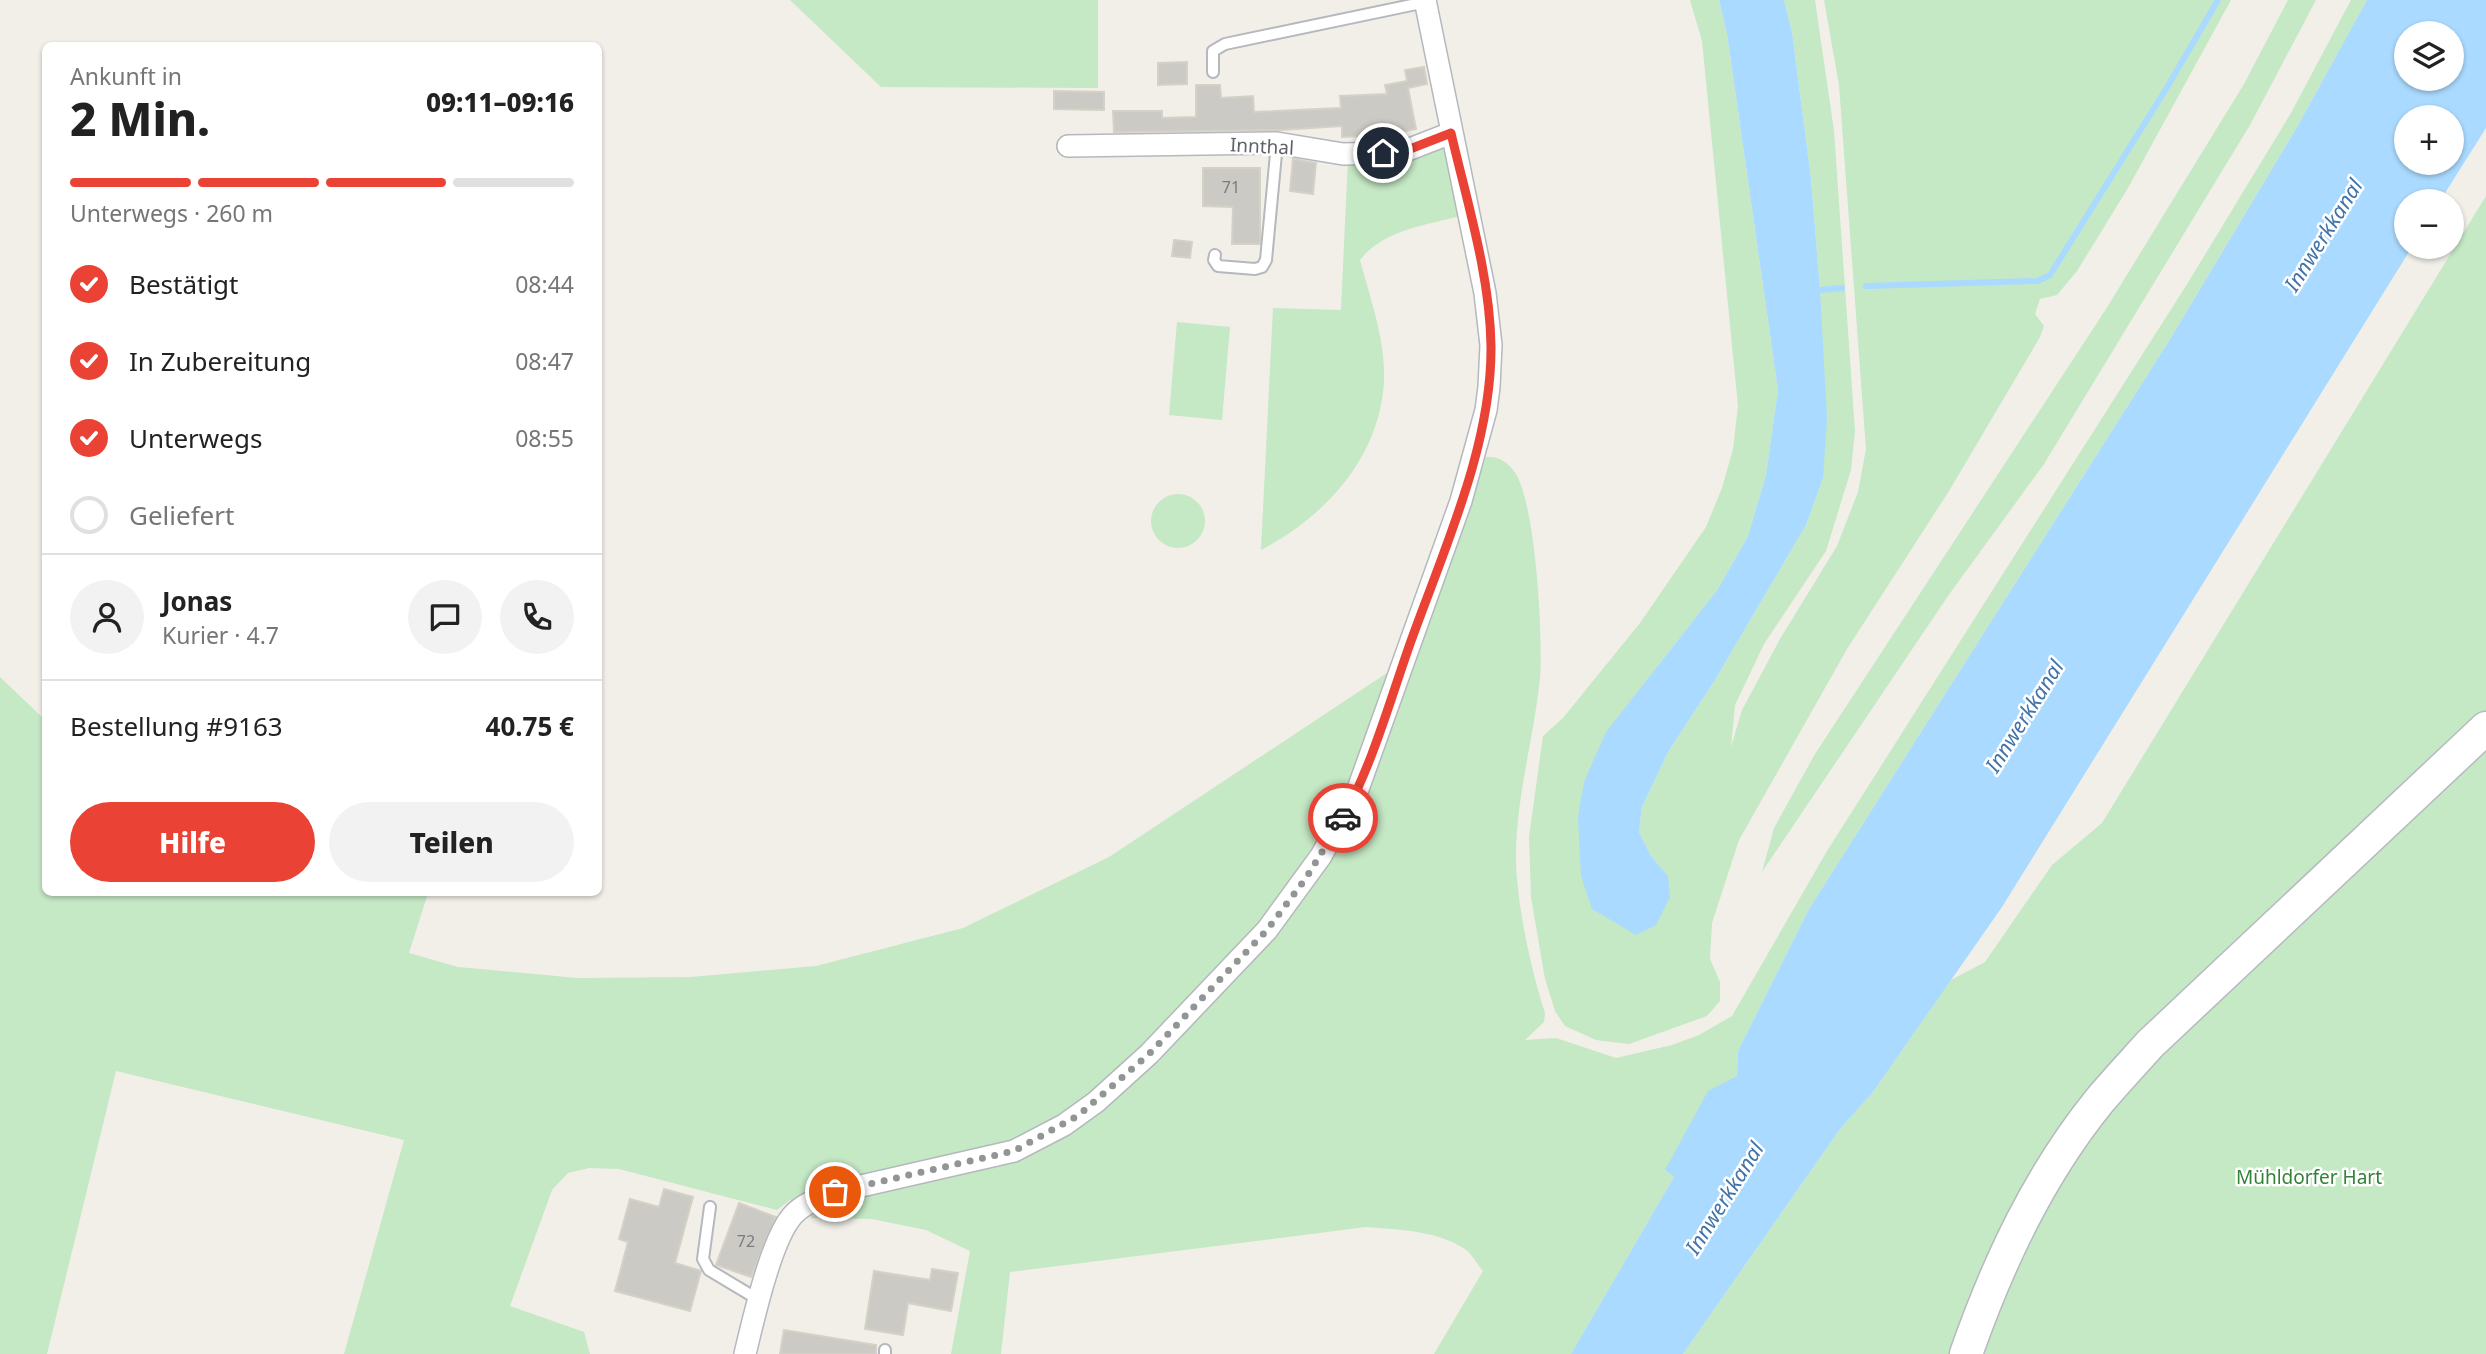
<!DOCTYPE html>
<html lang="de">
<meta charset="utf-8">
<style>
:root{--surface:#fff;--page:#f2f2f2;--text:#222;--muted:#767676;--line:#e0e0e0;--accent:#ea4335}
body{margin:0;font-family:"Noto Sans",sans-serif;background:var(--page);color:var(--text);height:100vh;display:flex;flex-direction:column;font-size:26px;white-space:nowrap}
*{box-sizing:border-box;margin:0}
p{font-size:23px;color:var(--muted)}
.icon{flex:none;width:38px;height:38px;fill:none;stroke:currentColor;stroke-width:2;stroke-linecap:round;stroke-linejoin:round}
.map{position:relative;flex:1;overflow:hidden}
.details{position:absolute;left:42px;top:42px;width:560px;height:854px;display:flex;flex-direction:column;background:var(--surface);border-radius:10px;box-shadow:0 2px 5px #0004}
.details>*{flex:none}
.controls{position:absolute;left:2394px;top:21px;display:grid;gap:14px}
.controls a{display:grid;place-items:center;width:70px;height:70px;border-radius:50%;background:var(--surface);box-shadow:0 2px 5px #0004;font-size:35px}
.pin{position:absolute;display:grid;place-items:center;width:60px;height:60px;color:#fff;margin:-30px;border:4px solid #fff;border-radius:50%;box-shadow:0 2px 7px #0007}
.courier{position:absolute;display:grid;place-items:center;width:70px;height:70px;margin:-35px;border:5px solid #ea4335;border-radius:50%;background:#fff;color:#222;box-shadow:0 2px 9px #0007}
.overview em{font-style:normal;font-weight:800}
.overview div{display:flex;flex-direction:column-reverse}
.overview{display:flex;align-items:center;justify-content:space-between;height:119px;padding:0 28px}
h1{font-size:46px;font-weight:800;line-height:52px}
.bar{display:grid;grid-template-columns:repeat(4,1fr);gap:10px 7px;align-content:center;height:84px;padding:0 28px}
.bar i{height:9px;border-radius:5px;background:var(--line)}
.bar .active{background:var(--accent)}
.bar p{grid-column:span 4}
.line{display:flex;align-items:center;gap:18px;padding:0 28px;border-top:2px solid var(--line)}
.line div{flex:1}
.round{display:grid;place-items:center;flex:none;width:74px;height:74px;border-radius:37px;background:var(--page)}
ol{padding:0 28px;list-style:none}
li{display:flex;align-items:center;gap:21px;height:77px}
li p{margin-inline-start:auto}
li .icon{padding:7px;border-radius:50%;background:var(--accent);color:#fff;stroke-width:4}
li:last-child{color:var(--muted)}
li i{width:38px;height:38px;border:4px solid var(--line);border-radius:50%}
.button{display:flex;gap:14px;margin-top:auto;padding:14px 28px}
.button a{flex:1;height:80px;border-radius:42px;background:var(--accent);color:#fff;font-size:28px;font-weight:800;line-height:80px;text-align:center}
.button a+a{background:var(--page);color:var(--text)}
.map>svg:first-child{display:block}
.green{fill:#c5e8c5}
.water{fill:#aadaff;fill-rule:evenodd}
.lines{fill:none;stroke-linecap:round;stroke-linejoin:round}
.stream{stroke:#aadaff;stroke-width:6}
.building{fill:#cccac5;stroke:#d6d1c6;stroke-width:2}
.lane-casing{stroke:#b5b8bc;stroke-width:14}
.street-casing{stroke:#b5b8bc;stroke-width:24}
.secondary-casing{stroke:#b6babf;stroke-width:35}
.lane{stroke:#fff;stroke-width:10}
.street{stroke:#fff;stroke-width:21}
.secondary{stroke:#fff;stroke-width:32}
.done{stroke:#929495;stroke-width:7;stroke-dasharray:0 12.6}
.route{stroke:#ea4335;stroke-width:9}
.labels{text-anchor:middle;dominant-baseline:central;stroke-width:5;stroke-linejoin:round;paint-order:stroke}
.number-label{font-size:16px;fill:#7a7d7f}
.street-label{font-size:19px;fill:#5f6368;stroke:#fff}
.park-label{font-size:19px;fill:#348238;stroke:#fff}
.water-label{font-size:21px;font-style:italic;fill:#4174aa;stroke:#fff}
</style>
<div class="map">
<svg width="2486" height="1354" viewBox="0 0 2486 1354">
<rect width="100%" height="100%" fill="#f1efe8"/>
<path class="green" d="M790 0H1098V88L881 87Z
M1690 0H1719L1727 34 1778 390 1766 475 1748 536 1718 589 1653 672 1584 782 1668 876 1651 856 1639 832 1642 807 1668 752 1715 680 1806 525 1823 478 1820 290 1811 179 1792 32 1784 0H1815L1834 131 1855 431 1851 470 1826 551 1764 644 1735 705 1731 747 1742 710 1780 639 1837 546 1858 492 1866 449 1839 85 1824 0H2231L2128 188 2077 271 2057 295 2040 299 2035 314 2044 326 2040 337 1949 491 1847 649 1739 840 1712 923 1710 959 1720 982V1001L1707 1016 1629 1044 1596 1040 1565 1026 1555 1011 1545 979 1531 897 1529 837 1543 736 1563 718 1640 623 1706 527 1722 488 1733 449 1738 406 1702 41Z
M2288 0H2316L2250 125 2044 464 1948 596 1762 872 1774 828 1815 754 2106 309 2244 84Z
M2351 0H2367L2297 127 2172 336 1809 909 1738 1051 1737 1076 1665 1170 1674 1177 1571 1354H1434L1483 1271C1477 1264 1472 1254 1465 1249 1436 1230 1399 1230 1366 1227L1010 1272 1001 1354H951L970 1251 926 1230 872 1219 810 1218 822 1206 1079 1122 1317 876 1453 553 1486 457C1500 456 1509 463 1516 474 1536 508 1543 637 1540 678 1534 738 1516 796 1516 857 1516 900 1531 971 1545 1013L1544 1022 1525 1040 1556 1038 1616 1058 1672 1045 1699 1035 1732 1016 1827 851 2189 281 2291 113Z
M1443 146 1461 216C1426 225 1383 230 1360 260 1370 298 1386 341 1384 381 1380 457 1326 516 1261 550L1273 308 1341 310 1348 158Z
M2486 196V1354H1683L1840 1129 1873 1092 1951 980 1985 962 2052 865 2102 823Z
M1177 322 1230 327 1222 420 1169 415Z
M1151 521a27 27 0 1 1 54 0a27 27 0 1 1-54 0Z
M1390 671 1369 734 1345 792 1312 853 1269 912 1198 991 1085 1101 1009 1143 835 1182 790 1200 777 1210 619 1169 589 1168 568 1173 552 1190 510 1306 584 1332 590 1354H344L404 1140 116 1071 47 1354H0V677L45 720 46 892 428 893 409 953 458 967 577 978 691 977 816 966 963 928 1109 857Z"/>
<path class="water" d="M1719 0H1784L1792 32 1811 179 1820 290 1827 418 1823 478 1806 525 1715 680 1668 752 1642 807 1639 832 1651 856 1668 876 1670 897 1656 925 1636 935 1592 909 1581 876 1578 817 1584 782 1606 732 1718 589 1748 536 1766 475 1778 390 1727 34Z
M2367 0H2486V128L2440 201H2406V247H2412L2002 907 1873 1092 1840 1129 1683 1354H1571L1674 1177 1665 1170 1708 1091 1737 1076 1738 1051 1809 909 2172 336 2297 127ZM2406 33H2452V79H2406ZM2406 117H2452V163H2406Z"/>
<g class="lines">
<path class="stream" d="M1866 286 2038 281 2050 275 2166 89 2218 0
M1820 290 1842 288"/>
</g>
<path class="building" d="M1187 62V84L1158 85V63Z
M1424 67 1427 84 1408 88 1416 129 1385 135 1342 137V126L1281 130 1114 132 1113 111H1162V118L1196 117V85H1220L1221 98 1253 96 1254 112 1341 108 1340 96 1387 94 1385 85 1407 81 1405 70Z
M1054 91 1104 92V110L1054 109Z
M1293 159 1316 163 1313 194 1290 191Z
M1203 168H1260V244H1232L1233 207 1203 206Z
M1174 240 1192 242 1190 258 1172 256Z
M664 1189 693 1197 675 1263 701 1271 690 1311 615 1291 628 1242 619 1239 630 1199 659 1207Z
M739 1203 776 1217 751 1277 716 1265Z
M932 1269 958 1273 951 1311 908 1303 903 1335 865 1329 874 1271 930 1280Z
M784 1330 876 1345V1354H780Z"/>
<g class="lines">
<defs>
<path id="lane" d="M1213 72V51L1225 44 1426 2
M1215 255 1214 260 1218 266 1255 269 1262 267 1266 260 1277 143
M710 1207 703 1259 709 1270 759 1300
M885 1354V1350"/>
<path id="street" d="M1068 146 1277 143 1343 154 1383 153 1410 149 1451 133
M745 1354C753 1321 771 1239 793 1215 804 1203 820 1198 835 1192L1014 1151 1064 1125 1096 1102 1149 1054 1267 930 1321 856 1358 789 1461 501 1486 410 1489 387 1491 345 1485 293 1425 0"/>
<path id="secondary" d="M1966 1354C1998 1263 2039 1175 2100 1100 2116 1081 2133 1063 2150 1044L2486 728"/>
</defs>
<use href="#lane" class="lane-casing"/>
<use href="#street" class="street-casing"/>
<use href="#secondary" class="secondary-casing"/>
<use href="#lane" class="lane"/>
<use href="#street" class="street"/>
<use href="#secondary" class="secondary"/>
</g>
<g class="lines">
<path class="done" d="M835 1192 1014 1151 1079 1115 1149 1054 1267 930 1306 878 1343 818"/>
<path class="route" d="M1343 818C1373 763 1390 700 1411 641 1444 549 1492 445 1491 346 1490 275 1467 202 1451 133L1410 149 1383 153"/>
</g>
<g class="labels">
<g class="number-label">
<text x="1231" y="187">71</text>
<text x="746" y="1241">72</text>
</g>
<g class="street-label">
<text transform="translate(1262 146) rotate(3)">Innthal</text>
</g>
<g class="park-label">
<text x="2309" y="1177">Mühldorfer Hart</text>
</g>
<g class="water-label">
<text transform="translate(2323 235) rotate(-58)">Innwerkkanal</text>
<text transform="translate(2024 716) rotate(-58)">Innwerkkanal</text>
<text transform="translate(1724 1198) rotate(-58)">Innwerkkanal</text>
</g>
</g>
</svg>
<div class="controls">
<a><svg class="icon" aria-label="layers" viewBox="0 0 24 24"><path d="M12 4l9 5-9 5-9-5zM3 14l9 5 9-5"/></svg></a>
<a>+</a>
<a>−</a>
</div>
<div class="pin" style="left:835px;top:1192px;background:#ea580c"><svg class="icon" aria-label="bag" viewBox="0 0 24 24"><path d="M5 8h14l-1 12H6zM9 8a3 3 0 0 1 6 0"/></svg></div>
<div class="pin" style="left:1383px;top:153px;background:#1f2937"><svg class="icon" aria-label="home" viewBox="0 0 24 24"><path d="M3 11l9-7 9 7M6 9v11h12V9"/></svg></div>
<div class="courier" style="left:1343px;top:818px"><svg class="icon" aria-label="car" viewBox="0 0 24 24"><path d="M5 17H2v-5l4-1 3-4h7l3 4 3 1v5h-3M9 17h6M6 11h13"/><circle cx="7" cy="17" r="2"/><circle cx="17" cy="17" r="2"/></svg></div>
<section class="details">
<div class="overview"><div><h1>2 Min.</h1><p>Ankunft in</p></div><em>09:11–09:16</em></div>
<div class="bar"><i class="active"></i><i class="active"></i><i class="active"></i><i></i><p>Unterwegs · 260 m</p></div>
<ol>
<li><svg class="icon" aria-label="check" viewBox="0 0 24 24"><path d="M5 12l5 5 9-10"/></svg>Bestätigt<p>08:44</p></li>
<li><svg class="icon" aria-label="check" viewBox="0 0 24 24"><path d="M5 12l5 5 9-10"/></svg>In Zubereitung<p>08:47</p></li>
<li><svg class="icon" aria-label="check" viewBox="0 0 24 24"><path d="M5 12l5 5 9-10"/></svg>Unterwegs<p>08:55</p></li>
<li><i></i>Geliefert</li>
</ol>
<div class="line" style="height:126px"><a class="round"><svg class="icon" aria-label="person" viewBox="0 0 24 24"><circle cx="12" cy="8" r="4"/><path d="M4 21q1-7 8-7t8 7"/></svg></a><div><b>Jonas</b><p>Kurier · 4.7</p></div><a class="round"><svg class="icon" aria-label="chat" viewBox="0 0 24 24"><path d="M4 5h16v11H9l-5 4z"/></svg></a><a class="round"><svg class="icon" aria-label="phone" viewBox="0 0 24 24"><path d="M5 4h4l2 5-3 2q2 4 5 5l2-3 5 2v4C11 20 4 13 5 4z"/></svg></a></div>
<div class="line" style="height:91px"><div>Bestellung #9163</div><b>40.75 €</b></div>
<div class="button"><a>Hilfe</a><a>Teilen</a></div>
</section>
</div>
